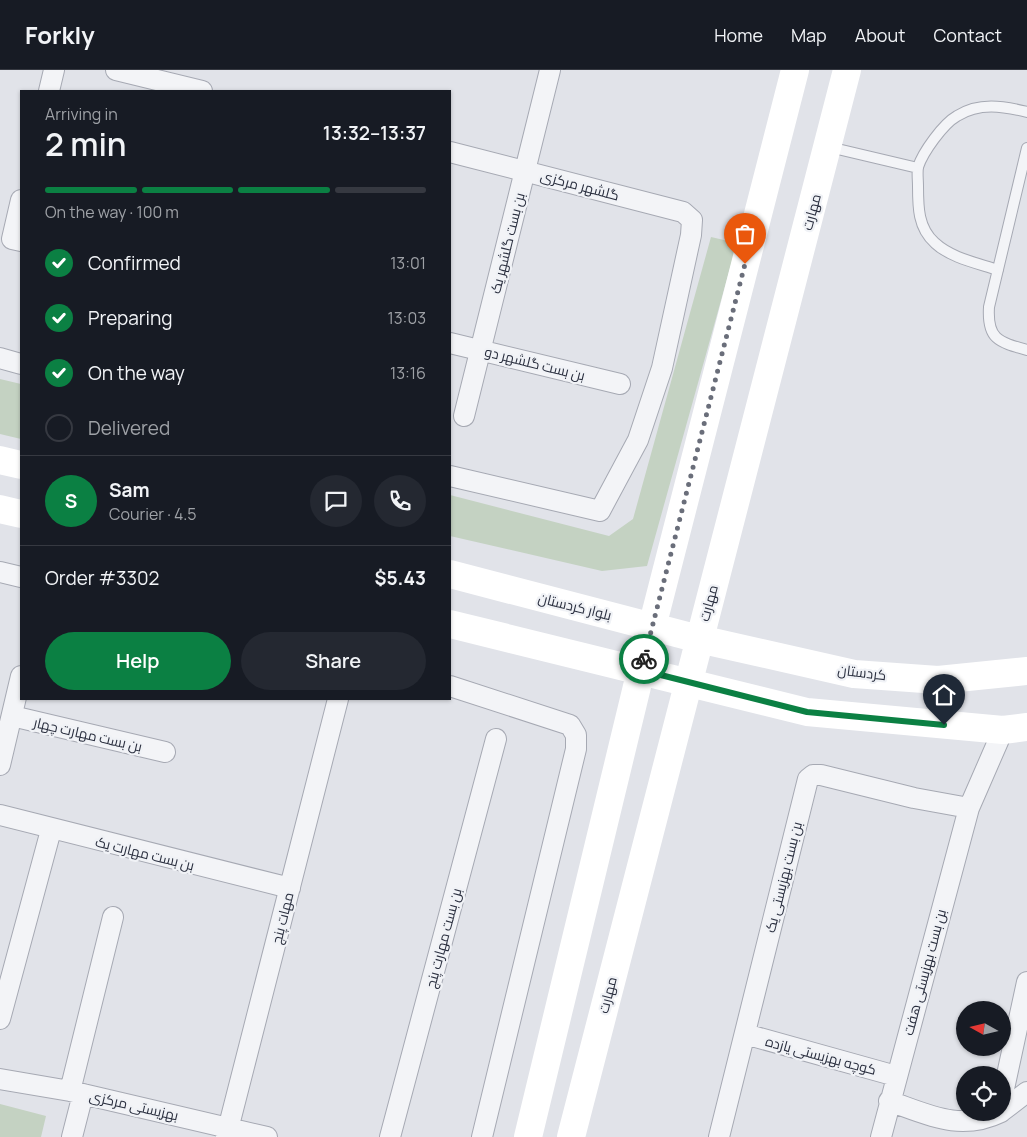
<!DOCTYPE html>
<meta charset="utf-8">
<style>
:root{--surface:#171b24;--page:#242831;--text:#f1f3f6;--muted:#9ea1a6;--line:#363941;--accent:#0b8043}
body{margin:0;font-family:Manrope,Cairo,sans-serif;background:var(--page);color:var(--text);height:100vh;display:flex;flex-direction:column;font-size:19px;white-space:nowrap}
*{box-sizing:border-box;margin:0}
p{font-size:16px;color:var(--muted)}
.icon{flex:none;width:28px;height:28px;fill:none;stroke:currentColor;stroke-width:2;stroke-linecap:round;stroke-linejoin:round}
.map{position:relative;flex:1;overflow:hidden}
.side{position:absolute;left:20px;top:20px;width:431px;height:610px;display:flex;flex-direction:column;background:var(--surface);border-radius:0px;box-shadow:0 1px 4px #0004}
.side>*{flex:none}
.needle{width:32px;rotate:278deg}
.controls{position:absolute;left:956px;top:931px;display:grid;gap:10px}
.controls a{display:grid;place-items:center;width:55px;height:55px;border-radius:50%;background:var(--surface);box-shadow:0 1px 4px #0004;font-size:25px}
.pin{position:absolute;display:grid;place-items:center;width:42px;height:42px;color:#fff;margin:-51px -21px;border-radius:50% 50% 50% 0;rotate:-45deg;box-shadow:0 0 5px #0007}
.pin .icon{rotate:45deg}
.courier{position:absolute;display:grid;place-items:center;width:50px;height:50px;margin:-25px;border:4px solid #0b8043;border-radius:50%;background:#fff;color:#222;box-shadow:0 1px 6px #0007}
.overview em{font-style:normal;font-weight:600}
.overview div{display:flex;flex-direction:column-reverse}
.overview{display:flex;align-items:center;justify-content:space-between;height:85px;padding:0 25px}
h1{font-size:32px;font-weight:600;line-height:38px}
.bar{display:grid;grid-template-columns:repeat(4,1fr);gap:8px 5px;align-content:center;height:60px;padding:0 25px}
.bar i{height:6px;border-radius:4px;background:var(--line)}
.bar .active{background:var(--accent)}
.bar p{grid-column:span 4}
.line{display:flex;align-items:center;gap:12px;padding:0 25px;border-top:1px solid var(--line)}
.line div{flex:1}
.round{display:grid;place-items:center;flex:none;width:52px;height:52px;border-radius:26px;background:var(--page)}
ol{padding:0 25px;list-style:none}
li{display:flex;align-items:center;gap:15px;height:55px}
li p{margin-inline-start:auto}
li .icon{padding:5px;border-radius:50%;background:var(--accent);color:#fff;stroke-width:4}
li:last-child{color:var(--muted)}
li i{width:28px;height:28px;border:2px solid var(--line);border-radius:50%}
.button{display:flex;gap:10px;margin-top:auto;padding:10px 25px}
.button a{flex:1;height:58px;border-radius:30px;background:var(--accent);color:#fff;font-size:20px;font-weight:600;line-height:58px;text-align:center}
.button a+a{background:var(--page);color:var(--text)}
header{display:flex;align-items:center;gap:30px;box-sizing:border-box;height:70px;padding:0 25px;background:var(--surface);border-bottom:1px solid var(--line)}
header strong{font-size:24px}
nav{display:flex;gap:28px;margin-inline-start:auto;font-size:18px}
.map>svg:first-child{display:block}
.green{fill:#c4d2c2}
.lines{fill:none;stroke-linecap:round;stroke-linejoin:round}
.service-casing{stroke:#a6a9b3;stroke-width:12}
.minor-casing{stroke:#a6a9b3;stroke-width:22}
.service{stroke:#f3f4f7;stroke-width:10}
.minor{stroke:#f3f4f7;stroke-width:20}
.secondary{stroke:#fff;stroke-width:28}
.done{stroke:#6a6e7a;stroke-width:5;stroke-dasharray:0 9}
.route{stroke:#0b8043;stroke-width:6}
.labels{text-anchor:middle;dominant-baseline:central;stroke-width:4.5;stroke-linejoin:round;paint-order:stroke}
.street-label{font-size:14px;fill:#2a2f3f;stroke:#f0f2f6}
</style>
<header>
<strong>Forkly</strong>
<nav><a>Home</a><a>Map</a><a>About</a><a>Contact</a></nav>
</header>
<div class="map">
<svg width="1027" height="1067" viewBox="0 0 1027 1067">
<rect width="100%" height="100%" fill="#e1e3e9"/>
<path class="green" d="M711 167 737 173 647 496 602 501 450 466V425L609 466 633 449Z
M0 309 21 314V369L0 364Z
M0 1034 46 1046 41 1067H0Z"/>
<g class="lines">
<defs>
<path id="service" d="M829 77 918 98
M1027 78 989 237C987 269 998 272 1027 280
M998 200C977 193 951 188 935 173 918 158 918 137 918 116 918 110 917 103 918 97 923 82 943 54 957 46 979 32 1003 36 1027 42"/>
<path id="minor" d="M116 0 202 21
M49 21 54 0
M450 82 683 142 692 150 691 165 662 298 638 370 600 441 450 406
M21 130 12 169 21 171
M450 273 620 314
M0 288 21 294
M464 346 550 0
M0 502 21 507
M450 616 570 655 576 665V679L482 1067
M12 646 165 682
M0 695 21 606
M0 745 290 818
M0 949 51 760
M745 964 896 1006
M0 1009 70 1021 267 1067
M70 1021 113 847
M1002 1028 1027 912
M889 1031C929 1045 960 1062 1001 1042
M1002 1041 1027 1022
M72 1067 83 1024
M226 1067 338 629
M390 1067 496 669
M719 1067 808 709 813 705H821L914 728 969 738
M881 1067 969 738 1003 660"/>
</defs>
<use href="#service" class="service-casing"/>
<use href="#minor" class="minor-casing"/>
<use href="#service" class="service"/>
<use href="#minor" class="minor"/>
<path class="secondary" d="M0 390 21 395
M0 439 21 444
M450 504 699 569 854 604 938 610 1027 601
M450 554 807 642 1003 660 1027 657
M528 1067 641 600 795 0
M571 1067 847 0"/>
</g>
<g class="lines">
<path class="done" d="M644 589 745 194"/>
<path class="route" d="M644 589 641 600 807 642 944 655"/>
</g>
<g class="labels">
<g class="street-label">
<text transform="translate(580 115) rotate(15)">گلشهر مرکزی</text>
<text transform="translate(811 142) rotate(-75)">مهارت</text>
<text transform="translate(507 173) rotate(-76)">بن بست گلشهر یک</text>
<text transform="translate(535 293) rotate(14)">بن بست گلشهر دو</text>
<text transform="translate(708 533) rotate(-75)">مهارت</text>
<text transform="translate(575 536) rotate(14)">بلوار کردستان</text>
<text transform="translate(862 602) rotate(7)">کردستان</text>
<text transform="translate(88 664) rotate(13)">بن بست مهارت چهار</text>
<text transform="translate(145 783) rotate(14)">بن بست مهارت یک</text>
<text transform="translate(783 807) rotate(-76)">بن بست بهزیستی یک</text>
<text transform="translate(282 848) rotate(-76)">مهات پنج</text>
<text transform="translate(443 868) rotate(-75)">بن بست مهارت پنج</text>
<text transform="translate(924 902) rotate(-75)">بن بست بهزیستی هفت</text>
<text transform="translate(607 925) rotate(-76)">مهارت</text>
<text transform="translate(821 985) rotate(15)">کوچه بهزیستی یازده</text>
<text transform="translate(134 1035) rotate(13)">بهزیستی مرکزی</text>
</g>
</g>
</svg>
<div class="controls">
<a><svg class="needle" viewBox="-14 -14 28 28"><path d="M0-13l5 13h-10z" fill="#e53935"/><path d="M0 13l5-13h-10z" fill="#9ea1a6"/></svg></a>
<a><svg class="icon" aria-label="locate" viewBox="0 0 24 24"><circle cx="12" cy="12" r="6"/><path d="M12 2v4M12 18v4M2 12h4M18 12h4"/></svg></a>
</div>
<div class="pin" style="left:745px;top:194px;background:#ea580c"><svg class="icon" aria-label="bag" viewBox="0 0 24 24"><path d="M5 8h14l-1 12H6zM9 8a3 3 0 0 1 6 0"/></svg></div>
<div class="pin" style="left:944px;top:655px;background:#1f2937"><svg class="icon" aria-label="home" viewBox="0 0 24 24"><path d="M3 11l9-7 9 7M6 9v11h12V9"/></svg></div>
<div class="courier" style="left:644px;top:589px"><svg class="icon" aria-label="bike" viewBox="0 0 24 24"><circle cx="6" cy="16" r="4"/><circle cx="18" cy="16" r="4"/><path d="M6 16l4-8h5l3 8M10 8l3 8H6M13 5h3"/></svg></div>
<section class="side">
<div class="overview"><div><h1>2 min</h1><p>Arriving in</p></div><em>13:32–13:37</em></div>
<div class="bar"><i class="active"></i><i class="active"></i><i class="active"></i><i></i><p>On the way · 100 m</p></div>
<ol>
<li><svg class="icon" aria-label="check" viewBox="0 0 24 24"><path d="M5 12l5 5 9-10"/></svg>Confirmed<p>13:01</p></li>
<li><svg class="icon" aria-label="check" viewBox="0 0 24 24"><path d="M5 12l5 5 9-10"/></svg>Preparing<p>13:03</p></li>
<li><svg class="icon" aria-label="check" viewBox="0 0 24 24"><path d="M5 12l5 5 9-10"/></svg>On the way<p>13:16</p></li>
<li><i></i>Delivered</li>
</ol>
<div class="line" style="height:90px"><b class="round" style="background:var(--accent);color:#fff">S</b><div><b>Sam</b><p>Courier · 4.5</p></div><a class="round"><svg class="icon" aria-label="chat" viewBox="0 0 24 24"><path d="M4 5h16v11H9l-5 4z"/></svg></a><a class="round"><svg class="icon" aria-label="phone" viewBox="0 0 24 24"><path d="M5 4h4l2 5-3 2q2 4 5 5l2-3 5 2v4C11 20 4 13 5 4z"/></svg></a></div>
<div class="line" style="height:65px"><div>Order #3302</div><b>$5.43</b></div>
<div class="button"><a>Help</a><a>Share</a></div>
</section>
</div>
